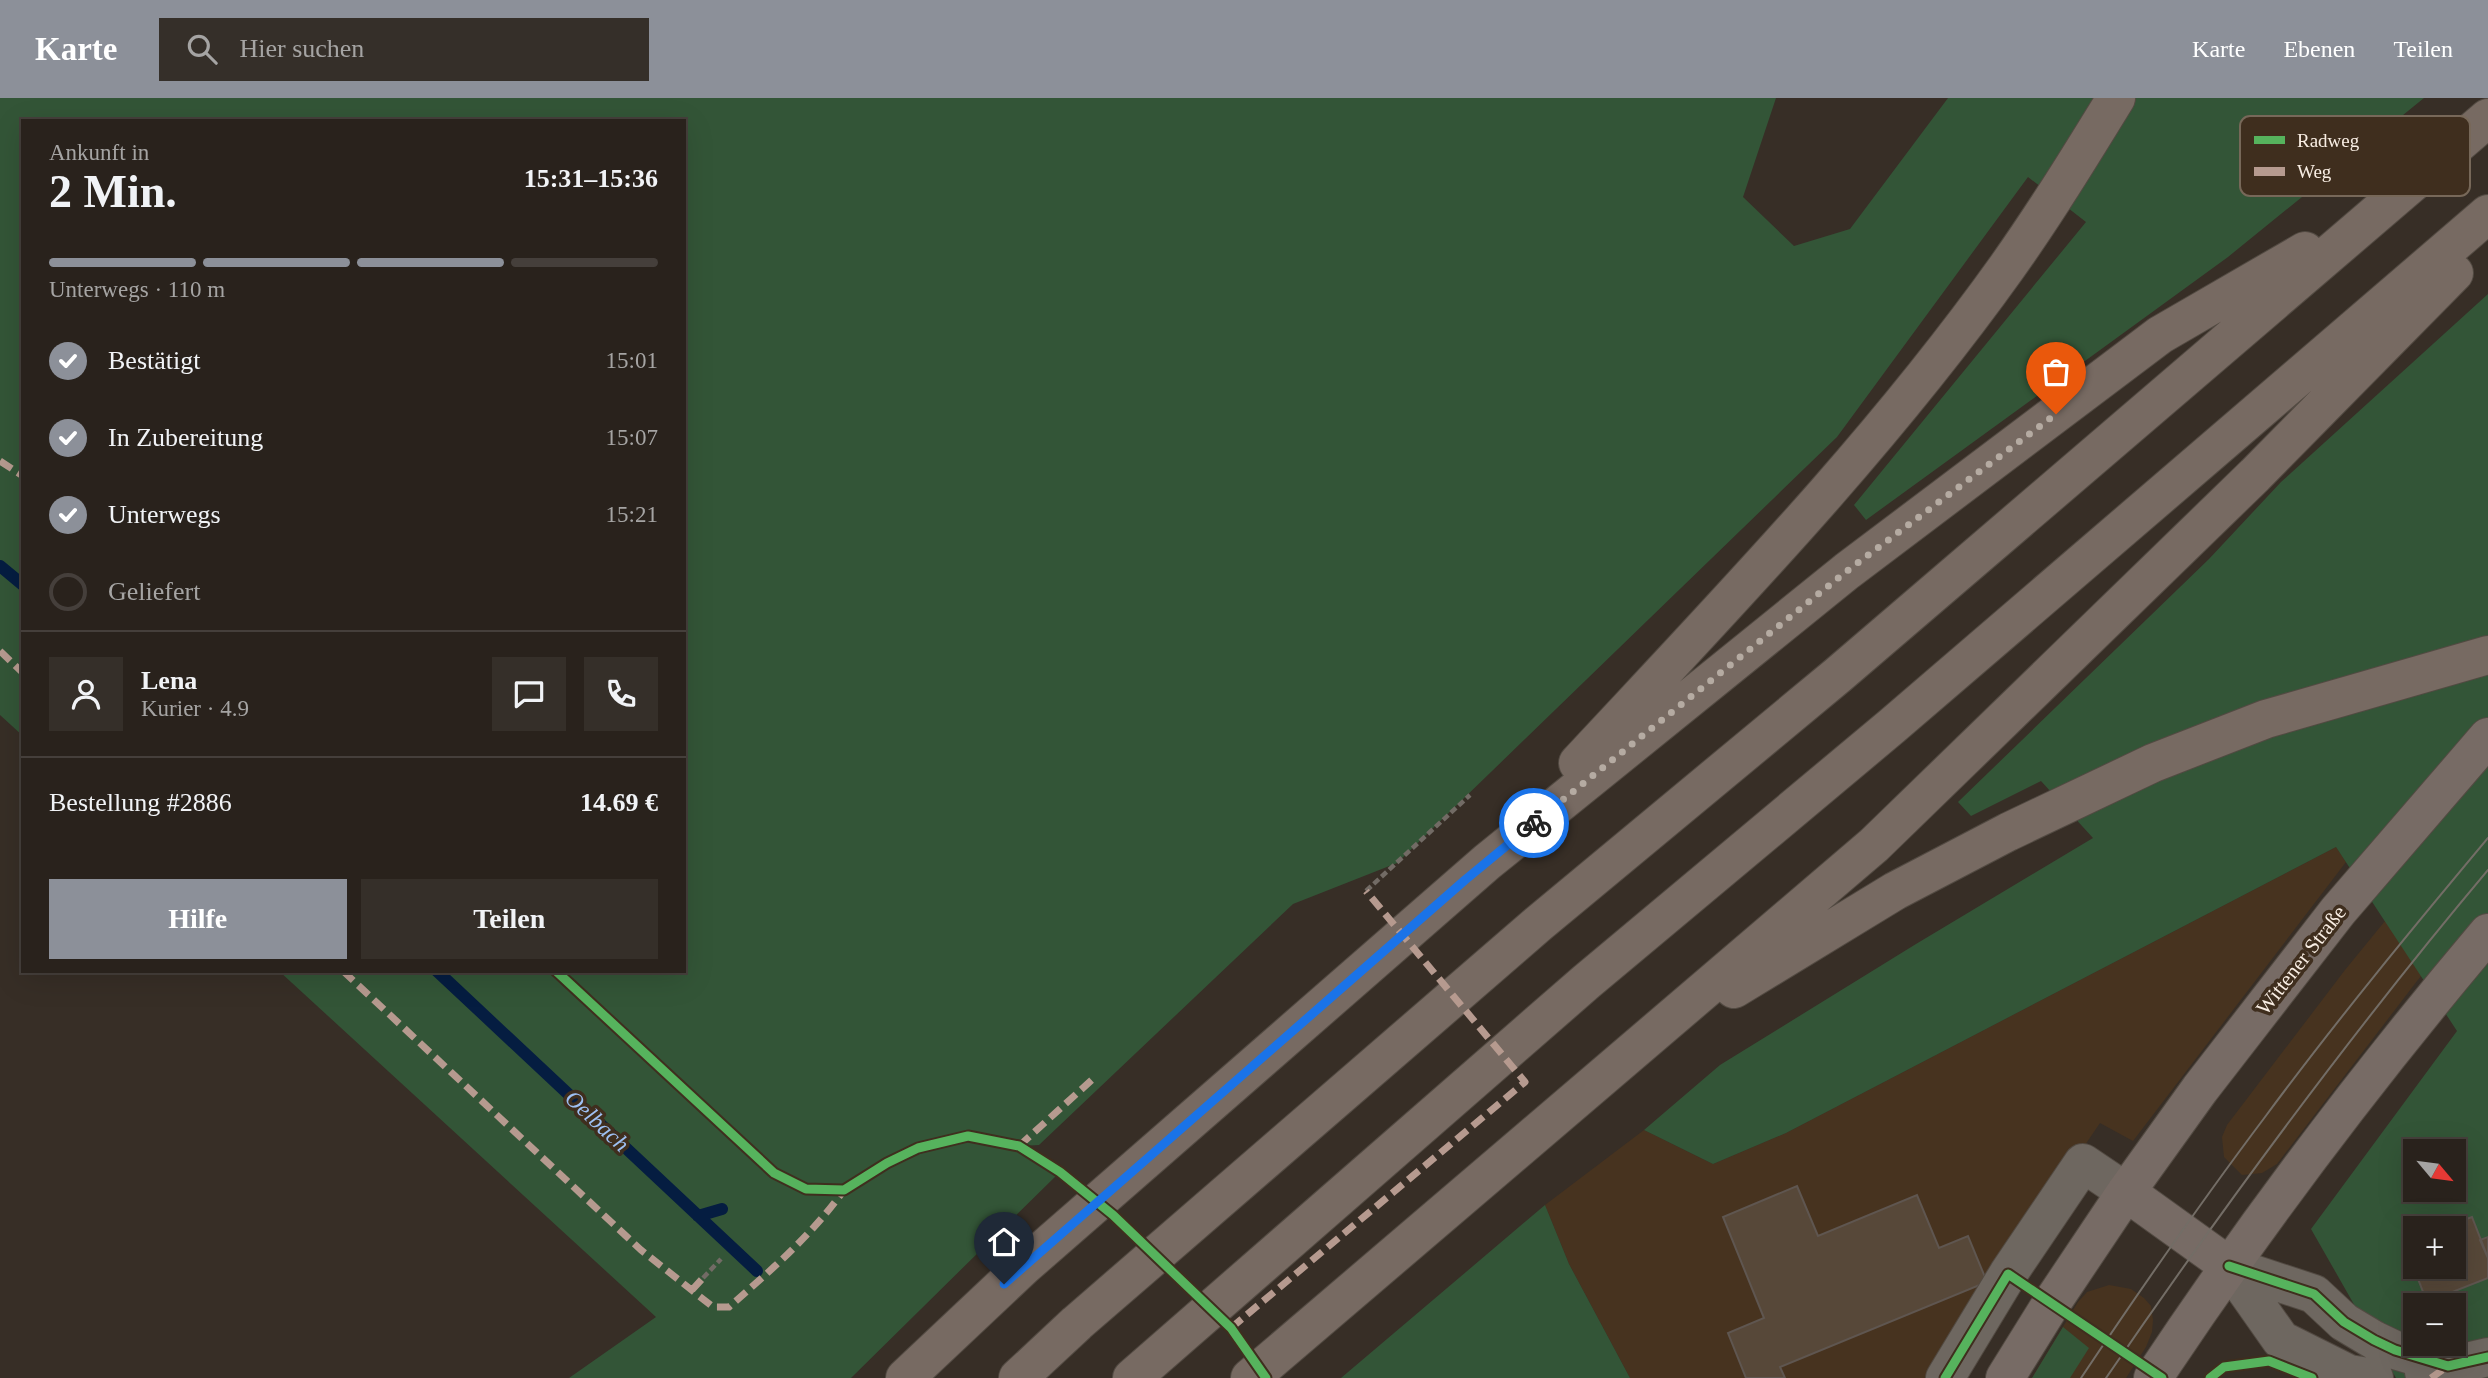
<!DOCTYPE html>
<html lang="de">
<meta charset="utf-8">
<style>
:root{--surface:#29221c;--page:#352f29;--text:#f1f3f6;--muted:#a5a4a3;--line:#453f3b;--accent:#8c9099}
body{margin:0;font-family:Georgia,serif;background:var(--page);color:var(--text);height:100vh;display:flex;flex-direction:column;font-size:26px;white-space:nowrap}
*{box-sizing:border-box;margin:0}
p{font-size:23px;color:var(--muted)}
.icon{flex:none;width:38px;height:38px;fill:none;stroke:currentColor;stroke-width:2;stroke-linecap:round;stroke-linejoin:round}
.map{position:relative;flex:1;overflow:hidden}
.sheet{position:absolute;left:21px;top:21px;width:665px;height:854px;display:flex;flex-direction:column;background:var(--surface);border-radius:0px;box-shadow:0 7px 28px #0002,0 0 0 2px var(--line)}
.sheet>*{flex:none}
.needle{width:46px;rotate:119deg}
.controls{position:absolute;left:2403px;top:1041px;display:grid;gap:14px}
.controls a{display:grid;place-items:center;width:63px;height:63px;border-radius:0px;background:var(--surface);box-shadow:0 7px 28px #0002,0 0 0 2px var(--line);font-size:35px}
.pin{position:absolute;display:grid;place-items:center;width:60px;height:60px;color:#fff;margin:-72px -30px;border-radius:50% 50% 50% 0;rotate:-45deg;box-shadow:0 0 7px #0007}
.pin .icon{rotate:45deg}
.courier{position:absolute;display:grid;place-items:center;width:70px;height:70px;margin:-35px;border:5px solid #1a73e8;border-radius:50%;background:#fff;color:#222;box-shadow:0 2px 9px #0007}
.headline em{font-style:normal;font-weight:700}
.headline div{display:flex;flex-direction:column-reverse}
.headline{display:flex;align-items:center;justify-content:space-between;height:119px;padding:0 28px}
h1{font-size:46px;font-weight:700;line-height:52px}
.bar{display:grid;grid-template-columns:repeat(4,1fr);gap:10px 7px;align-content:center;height:84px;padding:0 28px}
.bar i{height:9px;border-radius:5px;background:var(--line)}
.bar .selected{background:var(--accent)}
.bar p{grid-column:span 4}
.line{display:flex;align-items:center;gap:18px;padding:0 28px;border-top:2px solid var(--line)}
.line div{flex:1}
.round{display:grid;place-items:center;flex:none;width:74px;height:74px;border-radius:0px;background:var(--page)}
ol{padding:0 28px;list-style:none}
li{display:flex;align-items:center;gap:21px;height:77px}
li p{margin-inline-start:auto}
li .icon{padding:7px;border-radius:50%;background:var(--accent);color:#fff;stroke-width:4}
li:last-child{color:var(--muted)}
li i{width:38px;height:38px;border:4px solid var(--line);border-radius:50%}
.button{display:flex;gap:14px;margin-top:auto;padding:14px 28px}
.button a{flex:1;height:80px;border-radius:0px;background:var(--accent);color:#fff;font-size:28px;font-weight:700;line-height:80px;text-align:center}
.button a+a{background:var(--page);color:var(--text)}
header{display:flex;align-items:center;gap:42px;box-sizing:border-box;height:98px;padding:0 35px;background:var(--accent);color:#fff}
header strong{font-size:33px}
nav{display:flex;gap:38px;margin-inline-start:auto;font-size:24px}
.search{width:490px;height:63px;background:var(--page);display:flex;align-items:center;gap:18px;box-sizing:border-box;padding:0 24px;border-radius:0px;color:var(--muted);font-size:26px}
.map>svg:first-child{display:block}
.built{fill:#47331f}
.green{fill:#335537;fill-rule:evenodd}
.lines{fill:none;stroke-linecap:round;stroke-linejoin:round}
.stream{stroke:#051d41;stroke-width:12}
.building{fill:#574839;stroke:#5f5650;stroke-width:2}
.minor-casing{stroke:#524a42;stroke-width:40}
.major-casing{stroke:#524a42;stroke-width:40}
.highway-casing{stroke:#524a42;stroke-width:40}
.path{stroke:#726b65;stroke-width:4.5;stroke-dasharray:7 3.5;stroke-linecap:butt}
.minor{stroke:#6e6760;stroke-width:38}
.major{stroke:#776b65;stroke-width:38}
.highway{stroke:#776a62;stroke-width:38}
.tram{stroke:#736d66;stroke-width:2}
.quiet{stroke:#b69a8f;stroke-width:7;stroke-dasharray:14 7;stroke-linecap:butt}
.cycleway-casing{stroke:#3f2e1e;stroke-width:13}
.cycleway{stroke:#56b35d;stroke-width:9}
.done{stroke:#b5aba2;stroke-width:7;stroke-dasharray:0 12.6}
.route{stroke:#1a73e8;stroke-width:9}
.labels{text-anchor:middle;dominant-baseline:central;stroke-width:7;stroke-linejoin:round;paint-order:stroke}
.street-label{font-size:21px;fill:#f9eee4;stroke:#3f2e1e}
.water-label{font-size:23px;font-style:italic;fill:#9ec0f3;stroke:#3f2e1e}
.key{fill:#3f2e1e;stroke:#776859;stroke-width:2}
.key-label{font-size:19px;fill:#f9eee4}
</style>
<header>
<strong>Karte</strong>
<div class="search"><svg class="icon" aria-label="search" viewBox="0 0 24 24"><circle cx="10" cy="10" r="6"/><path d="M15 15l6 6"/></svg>Hier suchen</div>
<nav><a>Karte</a><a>Ebenen</a><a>Teilen</a></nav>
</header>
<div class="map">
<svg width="2488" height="1280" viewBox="0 0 2488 1280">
<rect width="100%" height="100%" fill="#372e26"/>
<path class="built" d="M2336 749 2346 764 2133 1043 2100 1025 1926 1280H1630L1569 1166 1545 1107 1644 1032 1713 1066 1786 1035Z
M2416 785 2488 798 2417 883 2277 1066 2262 1075 2242 1077 2224 1059 2222 1039 2227 1027 2345 872Z
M2109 1187 2131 1191 2144 1200 2151 1208 2153 1222 2152 1234 2146 1249 2126 1280H2032L2078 1204 2087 1194Z"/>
<path class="green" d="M0 0H1776L1743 99 1794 148 1850 131 1948 0H2424L2228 159 1866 422 1854 407 2086 124 2028 79 1837 339 1397 765 1293 806 1039 1047 1020 1048 1060 1074 851 1280H569L656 1219 279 873H684V23H23V638L0 617Z
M2488 196V1280H2396L2311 1131 2457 933 2336 749 1786 1035 1713 1066 1644 1032 1720 967 1916 846 2093 740 2041 683 1971 718 1958 704 2209 461 2281 384ZM2415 1054H2454V1092H2415ZM2415 1130H2454V1169H2415ZM2415 1208H2454V1246H2415Z
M1545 1107 1569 1166 1630 1280H1341Z
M2063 1229 2089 1250 2070 1280H2032Z"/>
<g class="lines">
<path class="stream" d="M0 468 23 487
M437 873 757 1173
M698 1118 722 1111"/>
</g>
<path class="building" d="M1797 1088 1818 1138 1917 1097 1939 1150 1968 1138 1987 1184 1780 1269 1785 1280H1746L1728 1235 1764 1220 1723 1119Z
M2472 1119 2488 1160V1180L2427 1204 2404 1145 2415 1141V1169H2454V1130H2442Z
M2488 1139V1160L2480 1142Z"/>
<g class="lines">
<defs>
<path id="minor" d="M2229 1168 2314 1196 2344 1224 2374 1242 2395 1252 2448 1268
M2229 1168 2281 1242 2349 1276 2374 1280
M2424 1274 2488 1259
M1945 1280 2008 1176 2083 1065 2126 1094"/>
<path id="major" d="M2126 1094 2229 1168
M2005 1280 2051 1206 2126 1094 2200 991 2338 813 2488 639
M2153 1280C2256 1125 2368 977 2488 835"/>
<path id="highway" d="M1578 665C1727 505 1880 347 2007 169 2046 114 2081 57 2116 0
M1734 891 1895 793 2008 734 2153 665 2266 621 2488 557
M905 1280 1024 1168 1487 764 1847 473 2160 237 2305 153
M1018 1280 1077 1225 1538 826 1838 577 2488 20
M1132 1280 1586 884 1892 628 2488 116
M1250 1280 1874 747 2255 377 2454 175"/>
</defs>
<use href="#minor" class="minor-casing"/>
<use href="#major" class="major-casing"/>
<use href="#highway" class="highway-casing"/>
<path class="path" d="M1366 793 1470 697
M703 1180 721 1161"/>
<use href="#minor" class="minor"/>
<use href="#major" class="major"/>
<use href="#highway" class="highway"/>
<path class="tram" d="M2081 1280C2140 1192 2201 1104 2265 1019 2336 923 2412 831 2488 740
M2106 1280C2226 1105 2351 935 2488 772"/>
<path class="quiet" d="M0 363 23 378
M0 553 23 575
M343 873 641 1152 713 1209H729C770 1173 812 1137 844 1092
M1019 1048 1095 979
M692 1192 703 1180
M1231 1230 1525 984 1366 793
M2431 1280 2448 1268"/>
<defs>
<path id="cycleway" d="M556 873 774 1075 806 1091 844 1092 887 1065 918 1050 968 1038 1019 1048 1060 1074 1113 1117 1231 1230 1266 1280
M2229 1168 2314 1196 2344 1224 2374 1242 2395 1252 2448 1268 2488 1259
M1945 1280 2008 1176 2162 1280
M2210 1280 2224 1269 2269 1263 2312 1280"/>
</defs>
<use href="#cycleway" class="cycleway-casing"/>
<use href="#cycleway" class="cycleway"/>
</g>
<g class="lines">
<path class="done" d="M1534 725 1847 473 2056 316"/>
<path class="route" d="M1004 1186 1465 782 1534 725"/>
</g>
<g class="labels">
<g class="street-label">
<text transform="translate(2301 862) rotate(-52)">Wittener Straße</text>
</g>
<g class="water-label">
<text transform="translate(597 1023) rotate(43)">Oelbach</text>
</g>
</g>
<rect x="2240" y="18" width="230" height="80" rx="10" class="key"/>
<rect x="2254" y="38" width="31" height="8" fill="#56b35d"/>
<rect x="2254" y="69" width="31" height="9" fill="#b69a8f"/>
<g class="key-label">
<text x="2297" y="49">Radweg</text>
<text x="2297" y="80">Weg</text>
</g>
</svg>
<div class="controls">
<a><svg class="needle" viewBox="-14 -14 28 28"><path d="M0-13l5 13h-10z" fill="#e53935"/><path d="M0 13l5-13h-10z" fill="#a5a4a3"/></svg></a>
<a>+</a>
<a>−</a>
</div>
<div class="pin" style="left:2056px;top:316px;background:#ea580c"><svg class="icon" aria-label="bag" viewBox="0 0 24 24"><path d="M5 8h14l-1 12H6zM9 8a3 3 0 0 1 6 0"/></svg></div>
<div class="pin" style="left:1004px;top:1186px;background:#1f2937"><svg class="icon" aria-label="home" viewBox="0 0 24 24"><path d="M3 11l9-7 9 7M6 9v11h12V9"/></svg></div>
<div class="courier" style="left:1534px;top:725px"><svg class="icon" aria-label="bike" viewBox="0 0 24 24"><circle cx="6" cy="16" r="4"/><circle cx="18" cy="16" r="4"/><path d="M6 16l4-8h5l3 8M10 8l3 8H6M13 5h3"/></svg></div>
<section class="sheet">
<div class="headline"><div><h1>2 Min.</h1><p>Ankunft in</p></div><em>15:31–15:36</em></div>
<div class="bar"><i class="selected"></i><i class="selected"></i><i class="selected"></i><i></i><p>Unterwegs · 110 m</p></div>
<ol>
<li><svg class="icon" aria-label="check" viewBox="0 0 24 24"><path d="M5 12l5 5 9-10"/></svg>Bestätigt<p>15:01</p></li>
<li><svg class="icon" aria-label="check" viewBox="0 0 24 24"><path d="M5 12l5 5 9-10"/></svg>In Zubereitung<p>15:07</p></li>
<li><svg class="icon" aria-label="check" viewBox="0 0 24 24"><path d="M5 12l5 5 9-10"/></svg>Unterwegs<p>15:21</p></li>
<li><i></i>Geliefert</li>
</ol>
<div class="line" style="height:126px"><a class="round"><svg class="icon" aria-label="person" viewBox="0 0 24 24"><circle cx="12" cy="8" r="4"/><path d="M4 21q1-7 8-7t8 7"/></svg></a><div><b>Lena</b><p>Kurier · 4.9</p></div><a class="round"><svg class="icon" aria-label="chat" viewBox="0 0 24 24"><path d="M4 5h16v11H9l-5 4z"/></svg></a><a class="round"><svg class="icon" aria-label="phone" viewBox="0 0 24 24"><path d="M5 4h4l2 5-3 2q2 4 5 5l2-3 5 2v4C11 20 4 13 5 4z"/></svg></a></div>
<div class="line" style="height:91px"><div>Bestellung #2886</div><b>14.69 €</b></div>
<div class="button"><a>Hilfe</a><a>Teilen</a></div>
</section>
</div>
